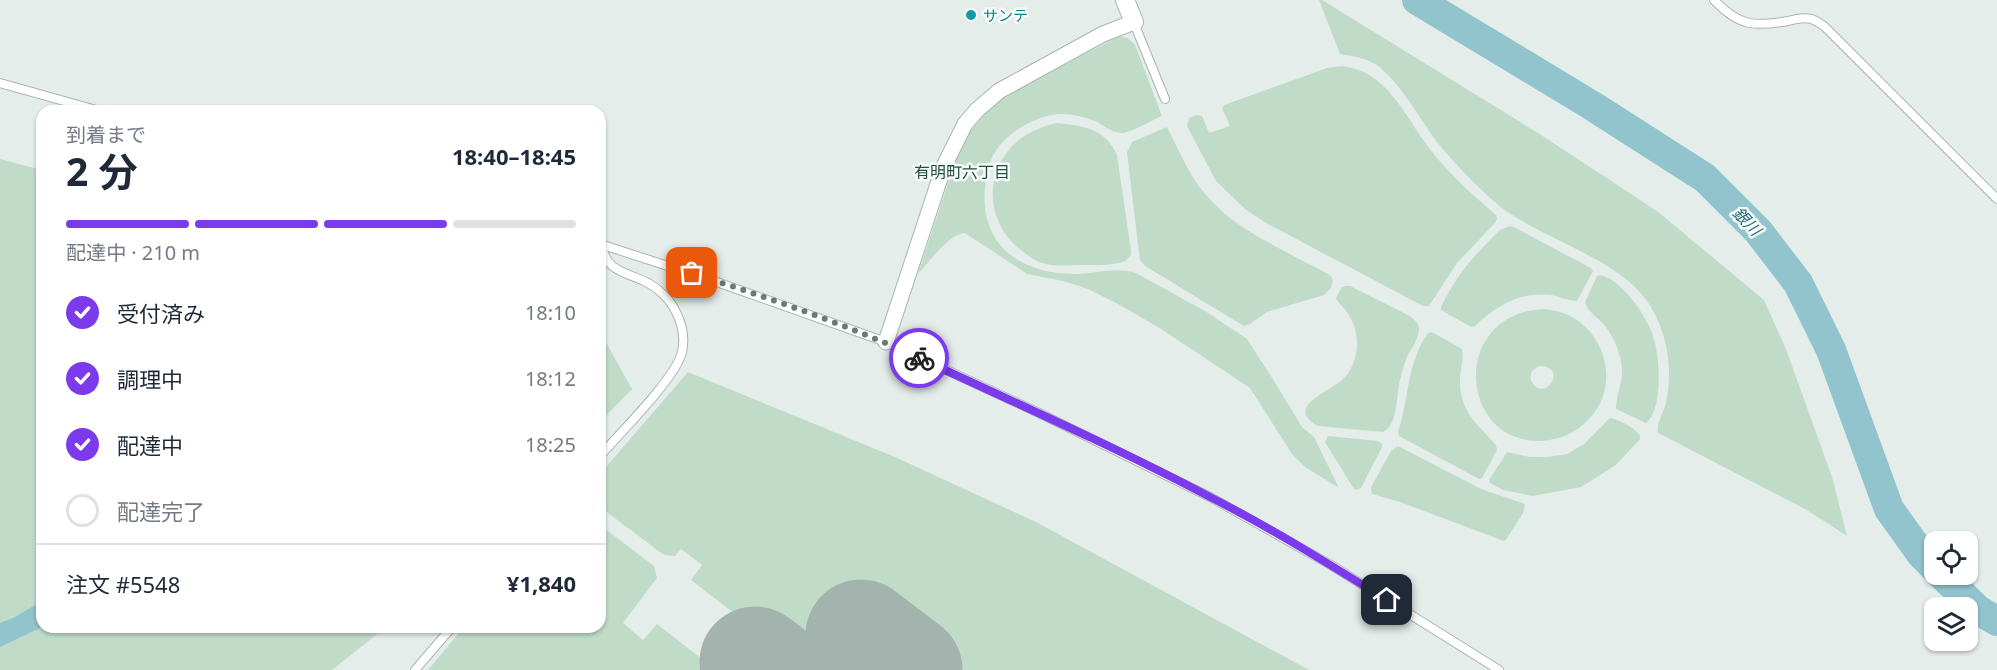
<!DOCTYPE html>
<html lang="ja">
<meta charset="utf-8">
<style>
:root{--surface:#fff;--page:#f6f6f7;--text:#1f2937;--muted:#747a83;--line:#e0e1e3;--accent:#7c3aed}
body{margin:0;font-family:"Noto Sans","Noto Sans JP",sans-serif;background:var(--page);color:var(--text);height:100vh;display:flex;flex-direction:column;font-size:22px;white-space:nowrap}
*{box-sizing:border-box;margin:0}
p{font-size:20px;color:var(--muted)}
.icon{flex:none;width:33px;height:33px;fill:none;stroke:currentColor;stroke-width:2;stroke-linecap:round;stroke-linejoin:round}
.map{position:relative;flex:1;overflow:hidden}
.sheet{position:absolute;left:36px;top:105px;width:570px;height:528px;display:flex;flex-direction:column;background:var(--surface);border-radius:18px;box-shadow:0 2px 4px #0004}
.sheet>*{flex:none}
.tools{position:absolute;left:1924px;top:531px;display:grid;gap:12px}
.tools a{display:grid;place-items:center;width:54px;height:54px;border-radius:12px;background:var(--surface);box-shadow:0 2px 4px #0004;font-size:30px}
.pin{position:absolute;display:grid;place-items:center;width:51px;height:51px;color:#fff;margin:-26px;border-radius:12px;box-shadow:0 3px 9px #0006}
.courier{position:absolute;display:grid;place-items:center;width:60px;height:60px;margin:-30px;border:4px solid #7c3aed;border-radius:50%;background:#fff;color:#222;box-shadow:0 2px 8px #0007}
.headline em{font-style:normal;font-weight:700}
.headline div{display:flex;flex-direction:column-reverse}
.headline{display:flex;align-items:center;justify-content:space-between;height:102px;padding:0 30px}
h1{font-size:39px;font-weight:700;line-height:45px}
.bar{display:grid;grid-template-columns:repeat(4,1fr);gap:9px 6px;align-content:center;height:72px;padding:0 30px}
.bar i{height:8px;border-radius:4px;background:var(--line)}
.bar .active{background:var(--accent)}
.bar p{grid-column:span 4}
.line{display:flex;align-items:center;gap:15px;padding:0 30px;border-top:2px solid var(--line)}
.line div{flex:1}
ol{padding:0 30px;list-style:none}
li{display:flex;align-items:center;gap:18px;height:66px}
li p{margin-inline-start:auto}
li .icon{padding:6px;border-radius:50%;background:var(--accent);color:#fff;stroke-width:4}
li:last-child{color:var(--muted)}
li i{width:33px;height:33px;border:3px solid var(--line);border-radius:50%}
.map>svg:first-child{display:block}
.green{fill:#c0dcc8;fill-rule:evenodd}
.water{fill:#92c4cd}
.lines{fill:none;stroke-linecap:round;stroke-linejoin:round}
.river{stroke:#92c4cd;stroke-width:30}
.runway{stroke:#a3b3ae;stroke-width:111}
.lane-casing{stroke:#a8b5b1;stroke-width:10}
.street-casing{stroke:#a8b5b1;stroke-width:17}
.secondary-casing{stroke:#a5b8b1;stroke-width:20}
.lane{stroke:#fff;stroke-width:8}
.street{stroke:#fff;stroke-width:15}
.secondary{stroke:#fff;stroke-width:18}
.done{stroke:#697b76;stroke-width:6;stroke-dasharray:0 10.8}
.route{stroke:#7c3aed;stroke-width:8}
.culture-dot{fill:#0f9aa8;stroke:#f6faf8;stroke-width:2}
.labels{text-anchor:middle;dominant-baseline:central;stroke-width:5;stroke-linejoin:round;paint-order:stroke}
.culture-label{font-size:15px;fill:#0d838f;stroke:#f6faf8;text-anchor:start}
.neighbourhood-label{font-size:16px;fill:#234f44;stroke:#f6faf8}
.water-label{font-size:16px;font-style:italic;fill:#246876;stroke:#f6faf8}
</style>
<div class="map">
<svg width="1997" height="670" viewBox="0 0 1997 670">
<rect width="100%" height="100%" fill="#e5edea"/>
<path class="green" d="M1319 0H1322L1538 133 1657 211 1764 300 1786 349 1832 477 1847 536 1807 510 1658 433C1656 423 1664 412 1666 403 1673 370 1668 336 1651 307 1620 255 1535 240 1490 198 1472 181 1453 162 1437 142 1420 119 1398 79 1375 64 1365 58 1352 56 1340 54Z
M1119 36 1128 38 1135 45 1162 116C1152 120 1130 134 1120 133 1111 132 1103 125 1095 121 1082 116 1065 112 1051 115 1023 122 995 140 988 169 973 234 1008 272 1073 274 1094 274 1116 266 1136 273L1205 311 1247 339 1271 376 1302 427 1314 437 1339 488 1305 467 1292 454 1250 388 1158 327 1116 303 1088 289 1063 281 1027 274 965 233C950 233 929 262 918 274L960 147C972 127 985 113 1002 98Z
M1342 66C1388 71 1405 117 1430 149 1449 174 1473 195 1496 215L1497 219 1495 223 1457 263 1429 306H1423L1266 223 1245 209 1216 181 1187 126 1189 118 1197 115 1202 116 1209 133 1230 126 1222 108 1224 105 1327 68Z
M1056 123C1082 125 1106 129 1117 155L1131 251V255L1125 261C1113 266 1096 265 1083 265 1070 265 1055 267 1042 263 1035 261 1028 256 1022 251 985 224 982 170 1019 140 1030 131 1042 127 1056 123Z
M1167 127C1179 150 1189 176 1206 195 1236 231 1290 253 1330 275L1333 280 1331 288 1324 295 1267 312 1250 324 1244 326 1145 266 1140 260 1139 253 1127 152 1132 142Z
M0 159 42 170V627H386L332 670H0Z
M1512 226 1591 268 1593 271 1577 301C1568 301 1559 296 1550 295 1518 292 1497 306 1475 326L1471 327 1441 310V307C1458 272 1473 257 1500 230L1507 227Z
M1600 275C1621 279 1645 314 1652 333 1660 353 1664 409 1646 423L1616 409C1616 397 1622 384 1622 372 1622 356 1615 340 1606 327 1599 318 1588 313 1585 302L1597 276Z
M1345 286H1350L1410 316C1415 320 1420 324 1419 331 1418 340 1411 349 1407 357 1404 364 1402 373 1400 380 1396 395 1399 424 1383 432L1318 426C1282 406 1333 391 1345 377 1353 368 1357 355 1357 343 1357 330 1352 318 1344 308 1341 304 1338 303 1336 298L1341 288Z
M1546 309C1555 311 1564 312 1572 317 1608 337 1619 388 1589 419 1576 433 1560 440 1541 441 1457 443 1450 311 1546 309ZM1539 366C1568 366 1547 400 1534 385 1527 377 1531 370 1539 366Z
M1432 332 1462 349C1464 359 1461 367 1460 377 1459 412 1476 422 1496 445L1497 450 1482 478 1479 479 1399 436 1398 432C1409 399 1407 362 1428 333Z
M600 336 604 339 632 389 600 422Z
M688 372 895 457 1036 522 1309 670H808L691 580 702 565 681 549 675 556 664 555 604 510 607 507 600 501V474Z
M1610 418C1621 420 1633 427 1640 435V439L1616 465 1581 487 1533 496 1503 490 1490 483 1489 480 1507 452 1530 457H1548L1567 454 1584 444Z
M1328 436 1378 441 1382 444V447L1361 488 1357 490 1354 489 1325 442Z
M1398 446 1481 489 1525 504 1523 513 1506 540 1504 541 1400 502 1372 494 1371 487 1391 451Z
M600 525 654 566 657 578 623 623 643 640 657 624 716 670H428L464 627H600Z
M749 636 794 670H728L725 668 722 641Z"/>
<path class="water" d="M42 601V627L0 647V623L13 618Z"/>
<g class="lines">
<path class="river" d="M1417 0 1591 105 1705 178 1758 231 1798 283 1831 350 1889 509 1922 555 1935 568
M1941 574 1978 610 1997 621"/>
<path class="runway" d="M861 635 907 670
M755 662 766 670"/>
<defs>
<path id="lane" d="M1714 0C1739 26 1753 27 1788 21 1795 19 1804 17 1811 19 1816 20 1820 24 1824 26L1997 199
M1134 23 1165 99
M0 83 100 111
M600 244 714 281 886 342 1039 413 1212 498 1331 565 1499 670
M600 456C619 434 676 378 682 352 685 339 682 324 676 312 670 299 657 287 644 281 624 272 605 270 602 245
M415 670 452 627"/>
<path id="street" d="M886 342 944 166 965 124 977 110 999 91 1103 34 1134 22"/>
<path id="secondary" d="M1125 0 1134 22"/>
</defs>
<use href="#lane" class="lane-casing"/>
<use href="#street" class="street-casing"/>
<use href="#secondary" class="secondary-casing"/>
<use href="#lane" class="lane"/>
<use href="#street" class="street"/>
<use href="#secondary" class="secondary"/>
</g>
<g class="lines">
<path class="done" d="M692 273C768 298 846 324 919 358"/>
<path class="route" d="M919 358C1016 403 1115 447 1210 497 1271 528 1329 564 1387 600"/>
</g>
<circle class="culture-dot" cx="971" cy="15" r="6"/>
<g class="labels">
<g class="culture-label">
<text x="983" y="15">サンテ</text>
</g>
<g class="neighbourhood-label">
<text x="962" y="172">有明町六丁目</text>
</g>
<g class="water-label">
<text transform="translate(1747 221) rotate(46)">銀川</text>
</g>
</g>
</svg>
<div class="tools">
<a><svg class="icon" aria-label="locate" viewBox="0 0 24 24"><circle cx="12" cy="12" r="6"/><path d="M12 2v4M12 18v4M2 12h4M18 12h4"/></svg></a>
<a><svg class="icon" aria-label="layers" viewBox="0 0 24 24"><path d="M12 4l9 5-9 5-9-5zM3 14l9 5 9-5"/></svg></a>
</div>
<div class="pin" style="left:692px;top:273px;background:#ea580c"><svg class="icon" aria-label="bag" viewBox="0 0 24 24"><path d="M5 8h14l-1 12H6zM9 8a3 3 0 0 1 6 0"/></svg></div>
<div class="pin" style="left:1387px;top:600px;background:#1f2937"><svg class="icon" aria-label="home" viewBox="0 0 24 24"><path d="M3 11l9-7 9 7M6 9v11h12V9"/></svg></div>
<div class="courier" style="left:919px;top:358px"><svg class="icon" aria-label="bike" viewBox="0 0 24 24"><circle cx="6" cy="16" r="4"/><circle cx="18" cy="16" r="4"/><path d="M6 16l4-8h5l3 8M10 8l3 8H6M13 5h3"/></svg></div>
<section class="sheet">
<div class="headline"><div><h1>2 分</h1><p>到着まで</p></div><em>18:40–18:45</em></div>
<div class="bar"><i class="active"></i><i class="active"></i><i class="active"></i><i></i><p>配達中 · 210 m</p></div>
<ol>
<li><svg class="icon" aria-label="check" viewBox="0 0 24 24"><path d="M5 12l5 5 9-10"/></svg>受付済み<p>18:10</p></li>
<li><svg class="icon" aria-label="check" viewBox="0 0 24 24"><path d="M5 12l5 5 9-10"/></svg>調理中<p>18:12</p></li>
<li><svg class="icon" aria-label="check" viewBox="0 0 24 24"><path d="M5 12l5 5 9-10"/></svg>配達中<p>18:25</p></li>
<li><i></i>配達完了</li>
</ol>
<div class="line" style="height:78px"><div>注文 #5548</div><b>¥1,840</b></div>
</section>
</div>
